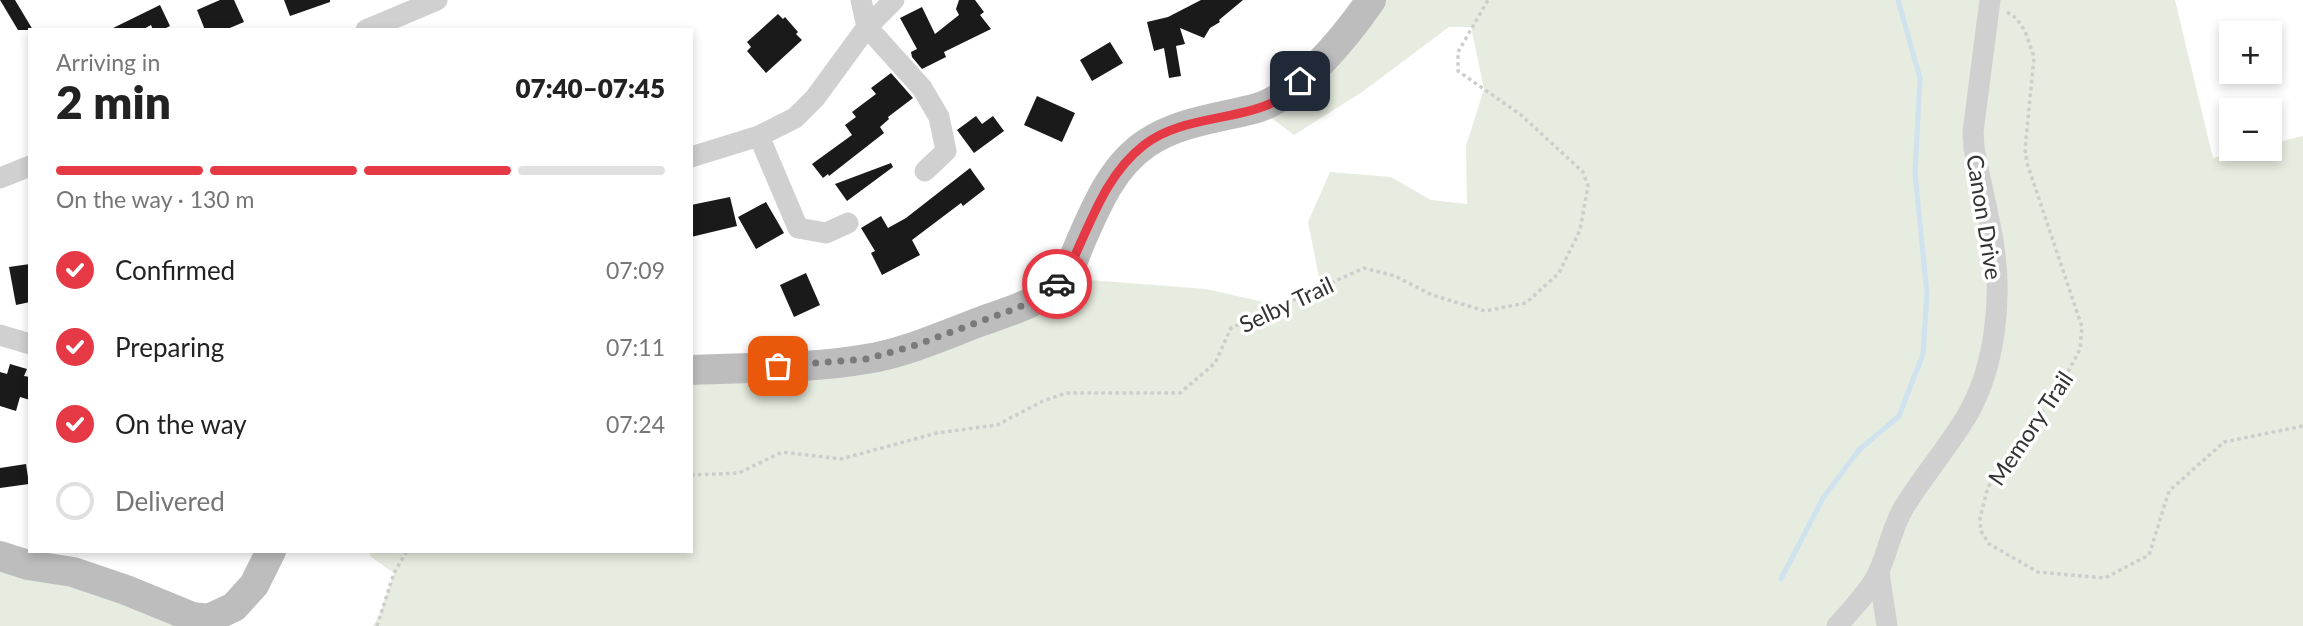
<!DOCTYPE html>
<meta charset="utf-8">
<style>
:root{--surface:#fff;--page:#f2f2f2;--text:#222;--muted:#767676;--line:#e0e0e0;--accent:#e63946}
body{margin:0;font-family:Lato,sans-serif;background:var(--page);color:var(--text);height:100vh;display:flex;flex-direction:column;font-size:26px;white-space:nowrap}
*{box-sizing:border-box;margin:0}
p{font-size:23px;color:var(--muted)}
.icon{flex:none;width:38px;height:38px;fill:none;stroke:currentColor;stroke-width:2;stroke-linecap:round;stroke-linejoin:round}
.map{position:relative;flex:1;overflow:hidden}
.details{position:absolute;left:28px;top:28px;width:665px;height:525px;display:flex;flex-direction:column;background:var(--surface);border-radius:0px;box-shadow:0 4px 10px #0003}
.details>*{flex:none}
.fabs{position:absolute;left:2219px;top:21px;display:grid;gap:14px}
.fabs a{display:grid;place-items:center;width:63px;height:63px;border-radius:0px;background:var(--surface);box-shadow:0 4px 10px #0003;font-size:35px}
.pin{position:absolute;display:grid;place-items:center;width:60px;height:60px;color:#fff;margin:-30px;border-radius:14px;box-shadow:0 4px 10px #0006}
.courier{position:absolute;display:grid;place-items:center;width:70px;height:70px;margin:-35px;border:5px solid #e63946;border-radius:50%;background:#fff;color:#222;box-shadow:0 2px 9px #0007}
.overview em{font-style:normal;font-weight:800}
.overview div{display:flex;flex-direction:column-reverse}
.overview{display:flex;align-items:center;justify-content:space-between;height:119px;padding:0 28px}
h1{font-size:46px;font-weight:800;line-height:52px}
.bar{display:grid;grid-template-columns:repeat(4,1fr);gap:10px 7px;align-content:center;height:84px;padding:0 28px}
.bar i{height:9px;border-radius:5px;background:var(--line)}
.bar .current{background:var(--accent)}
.bar p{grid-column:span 4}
ol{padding:0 28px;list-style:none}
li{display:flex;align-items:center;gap:21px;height:77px}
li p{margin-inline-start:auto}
li .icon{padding:7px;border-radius:50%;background:var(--accent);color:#fff;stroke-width:4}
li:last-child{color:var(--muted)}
li i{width:38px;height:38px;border:4px solid var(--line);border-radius:50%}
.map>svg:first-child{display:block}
.green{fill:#e6ecdf}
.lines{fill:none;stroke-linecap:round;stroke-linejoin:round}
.stream{stroke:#cfe2ee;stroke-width:5}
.building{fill:#1a1a1a}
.path{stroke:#cdcdcd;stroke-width:3.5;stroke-dasharray:3.5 3.5;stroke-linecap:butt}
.street{stroke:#d0d0d0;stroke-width:21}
.secondary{stroke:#bdbdbd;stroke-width:30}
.done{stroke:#7a7a7a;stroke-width:7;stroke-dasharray:0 12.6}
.route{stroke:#e63946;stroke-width:9}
.labels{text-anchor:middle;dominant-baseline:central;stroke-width:7;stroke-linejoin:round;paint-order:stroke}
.street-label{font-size:23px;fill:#333;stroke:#fff}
</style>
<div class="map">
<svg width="2303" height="626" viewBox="0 0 2303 626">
<rect width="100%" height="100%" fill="#fff"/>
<path class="green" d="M1380 0H2175L2213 158 2252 149H2270V144L2303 136V626H373L379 616 394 573 371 557 369 551H691V370L867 359 1063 278 1206 289 1281 306 1321 287 1308 222 1330 172 1391 177 1431 200 1467 204 1466 146 1484 89 1471 27H1449L1362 92 1294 135 1270 117 1300 102 1325 77Z
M0 556 193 626H0Z"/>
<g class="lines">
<path class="stream" d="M1781 579 1823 498 1859 450 1899 416 1923 354 1927 294 1915 173 1920 78 1898 0"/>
</g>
<path class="building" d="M0 0H15L33 30H18Z
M220 0H234L244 22 225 30H205L197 10Z
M284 0H330V2L290 16Z
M959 0H975L984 12 980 15 991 29 944 52 946 57 922 69 912 57 911 52 917 49 900 18 922 7 935 34 959 15 956 9Z
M1201 0H1243L1219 20 1220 22 1210 28 1204 38 1180 28 1185 44 1176 46 1181 76 1169 78 1164 48 1154 51 1147 22 1168 17Z
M160 5 170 26 162 30H153L151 25 142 30H109Z
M778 14 783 19 785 17 798 32 796 34 802 40 766 73 747 51 751 47 747 42Z
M1110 42 1123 63 1092 81 1080 60Z
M891 73 913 98 888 117 889 119 880 127 884 133 829 176 828 174 823 178 812 164 852 135 845 125 856 117 852 112 876 94 871 88Z
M1037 96 1075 113 1062 142 1024 125Z
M976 116 982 124 993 116 1004 131 974 153 957 130Z
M891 163 893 167 847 201 835 184Z
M970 168 985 189 963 206 961 203 912 240 920 255 882 275 871 253 875 251 861 228 881 216 888 228 906 218Z
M730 197 737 226 691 237V205Z
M766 202 784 233 756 249 738 217Z
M30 264V302L16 305 9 267Z
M806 273 820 305 794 317 780 285Z
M10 364 27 369 24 376 30 377V400L20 397 16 411 0 406V372L7 374Z
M26 464 29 484 0 488V468Z"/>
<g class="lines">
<path class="path" d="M2007 12 2016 18 2025 31 2034 57 2025 149 2027 163 2082 327 2080 349 2060 387 1988 487 1980 518 1981 531 1989 544 2038 572 2105 578 2149 555 2169 491 2224 442 2303 426
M691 475 739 473 782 452 841 459 937 433 997 425 1043 401 1066 393H1180L1215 363 1231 328 1364 268 1395 276 1432 295 1485 311 1526 303 1559 273 1580 230 1588 186 1583 172 1521 115 1458 71V52L1488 0
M377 626 394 573 407 551"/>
<path class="street" d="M861 0 867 27 922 88 939 117 946 151 925 171
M366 30 437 0
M759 136 798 228 826 233 848 223
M691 157 759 136 795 118 815 98 867 27 894 0
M0 178 30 166
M0 335 30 344
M1879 573 1887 626
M1837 626C1850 611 1872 589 1879 571 1889 548 1891 530 1904 507 1924 475 1949 446 1968 414 1995 366 2002 301 1994 247 1989 214 1980 181 1974 148L1973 132 1990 0"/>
<path class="secondary" d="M691 370C749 367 809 369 866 359 905 353 944 335 982 321 1010 311 1040 303 1061 281 1070 271 1075 255 1080 243 1096 207 1112 166 1147 143 1180 121 1220 118 1257 108 1298 96 1347 35 1371 0
M0 556 28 565 73 572 126 590 192 617 208 619 234 607 254 585 271 551"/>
</g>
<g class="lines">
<path class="done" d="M778 366 867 359 913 346 1017 308 1045 296 1057 284"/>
<path class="route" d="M1057 284C1069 273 1074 257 1081 242 1097 206 1112 170 1144 145 1183 114 1245 122 1285 96 1290 92 1295 86 1300 81"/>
</g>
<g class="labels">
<g class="street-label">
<text transform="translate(1985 217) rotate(81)">Canon Drive</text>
<text transform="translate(1286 304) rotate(-25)">Selby Trail</text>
<text transform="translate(2030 428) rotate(-56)">Memory Trail</text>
</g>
</g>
</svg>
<div class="fabs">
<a>+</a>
<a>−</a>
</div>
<div class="pin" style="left:778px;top:366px;background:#ea580c"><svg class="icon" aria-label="bag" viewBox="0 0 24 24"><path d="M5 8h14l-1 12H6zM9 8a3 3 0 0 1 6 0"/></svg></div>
<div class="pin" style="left:1300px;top:81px;background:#1f2937"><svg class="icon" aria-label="home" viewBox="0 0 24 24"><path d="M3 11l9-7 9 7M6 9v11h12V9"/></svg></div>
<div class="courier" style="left:1057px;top:284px"><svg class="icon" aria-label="car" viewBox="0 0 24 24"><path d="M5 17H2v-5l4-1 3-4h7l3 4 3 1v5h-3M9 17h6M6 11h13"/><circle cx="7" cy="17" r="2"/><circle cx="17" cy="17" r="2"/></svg></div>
<section class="details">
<div class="overview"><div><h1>2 min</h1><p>Arriving in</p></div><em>07:40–07:45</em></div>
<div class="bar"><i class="current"></i><i class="current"></i><i class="current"></i><i></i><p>On the way · 130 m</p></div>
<ol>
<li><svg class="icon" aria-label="check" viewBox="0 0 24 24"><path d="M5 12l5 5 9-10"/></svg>Confirmed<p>07:09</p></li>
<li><svg class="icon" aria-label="check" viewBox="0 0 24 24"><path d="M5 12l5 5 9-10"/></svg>Preparing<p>07:11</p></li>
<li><svg class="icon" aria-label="check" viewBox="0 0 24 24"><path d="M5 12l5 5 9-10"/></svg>On the way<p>07:24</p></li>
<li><i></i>Delivered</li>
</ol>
</section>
</div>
